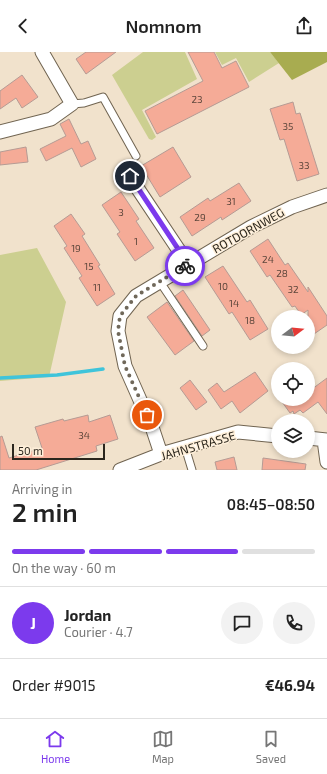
<!DOCTYPE html>
<meta charset="utf-8">
<style>
:root{--surface:#fff;--page:#f2f2f2;--text:#222;--muted:#767676;--line:#e0e0e0;--accent:#7c3aed}
body{margin:0;font-family:"Exo 2",sans-serif;background:var(--page);color:var(--text);height:100vh;display:flex;flex-direction:column;font-size:15px;white-space:nowrap}
*{box-sizing:border-box;margin:0}
p{font-size:13px;color:var(--muted)}
.icon{flex:none;width:22px;height:22px;fill:none;stroke:currentColor;stroke-width:2;stroke-linecap:round;stroke-linejoin:round}
.map{position:relative;height:418px;overflow:hidden}
.sheet{display:flex;flex-direction:column;background:var(--surface);flex:1}
.sheet>*{flex:none}
.needle{width:26px;rotate:74deg}
.buttons{position:absolute;left:271px;top:258px;display:grid;gap:8px}
.buttons a{display:grid;place-items:center;width:44px;height:44px;border-radius:50%;background:var(--surface);box-shadow:0 2px 6px #0003;font-size:20px}
.scale{position:absolute;left:12px;bottom:10px;width:93px;box-sizing:border-box;padding-left:4px;border:2px solid #2b261d;border-top:0;font-size:11px;line-height:14px;white-space:nowrap;color:#2b261d;-webkit-text-stroke:3px #feefd9;paint-order:stroke}
.pin{position:absolute;display:grid;place-items:center;width:34px;height:34px;color:#fff;margin:-17px;border:2px solid #fff;border-radius:50%;box-shadow:0 1px 4px #0007}
.courier{position:absolute;display:grid;place-items:center;width:40px;height:40px;margin:-20px;border:3px solid #7c3aed;border-radius:50%;background:#fff;color:#222;box-shadow:0 1px 5px #0007}
.headline em{font-style:normal;font-weight:600}
.headline div{display:flex;flex-direction:column-reverse}
.headline{display:flex;align-items:center;justify-content:space-between;height:68px;padding:0 12px}
h1{font-size:26px;font-weight:600;line-height:30px}
.bar{display:grid;grid-template-columns:repeat(4,1fr);gap:6px 4px;align-content:center;height:48px;padding:0 12px}
.bar i{height:5px;border-radius:3px;background:var(--line)}
.bar .active{background:var(--accent)}
.bar p{grid-column:span 4}
.line{display:flex;align-items:center;gap:10px;padding:0 12px;border-top:1px solid var(--line)}
.line div{flex:1}
.round{display:grid;place-items:center;flex:none;width:42px;height:42px;border-radius:21px;background:var(--page)}
header{display:flex;justify-content:space-between;align-items:center;height:52px;padding:0 12px;background:var(--surface);font-size:18px;font-weight:600}
.menu{display:flex;justify-content:space-around;align-items:center;height:56px;border-top:1px solid var(--line);background:var(--surface);font-size:11px;color:var(--muted)}
.menu a{display:grid;justify-items:center;gap:2px}
.menu .active{color:var(--accent)}
.map>svg:first-child{display:block}
.green{fill:#cccf90}
.forest{fill:#a8ac50}
.lines{fill:none;stroke-linecap:round;stroke-linejoin:round}
.stream{stroke:#3fc4da;stroke-width:3.5}
.building{fill:#f5ab97;stroke:#b59b94}
.service-casing{stroke:#706451;stroke-width:9}
.minor-casing{stroke:#706451;stroke-width:15}
.service{stroke:#fff;stroke-width:7}
.minor{stroke:#fff;stroke-width:13}
.done{stroke:#70685a;stroke-width:4;stroke-dasharray:0 7.2}
.route{stroke:#7c3aed;stroke-width:5}
.labels{text-anchor:middle;dominant-baseline:central;stroke-width:3;stroke-linejoin:round;paint-order:stroke}
.number-label{font-size:10px;fill:#5e473c}
.street-label{font-size:12px;fill:#2b261d;stroke:#feefd9}
</style>
<header><svg class="icon" aria-label="back" viewBox="0 0 24 24"><path d="M15 5l-7 7 7 7"/></svg>Nomnom<svg class="icon" aria-label="share" viewBox="0 0 24 24"><path d="M12 15V3M7 8l5-5 5 5M5 13v7h14v-7"/></svg></header>
<div class="map">
<svg width="327" height="418" viewBox="0 0 327 418">
<rect width="100%" height="100%" fill="#f1e2cc"/>
<path class="green" d="M143 0H185L197 27 142 58 156 85 152 88 149 87 112 23Z
M215 0H270L279 11 249 30 236 6 222 13Z
M37 196 66 250 49 325 0 329V203Z"/>
<path class="forest" d="M270 0H327V10L292 28Z"/>
<g class="lines">
<path class="stream" d="M0 326 57 323 103 317"/>
</g>
<path class="building" d="M86 0H116L86 22 76 7Z
M188 0H214L222 16 236 9 249 35 157 82 145 59 203 29Z
M22 23 38 45 22 56 16 46 0 57V39Z
M293 50 296 62 300 61 319 122 297 129 284 87 280 88 270 57Z
M69 67 81 92 88 89 96 107 81 115 72 96 46 109 40 97 66 84 60 72Z
M26 95 28 110 0 113V100Z
M173 95 191 125 160 145 141 114Z
M239 131 251 149 222 168 221 165 192 184 180 165 208 146 210 149Z
M121 140 139 167 136 169 154 196 135 209 117 182 120 180 102 153Z
M71 162 85 182 82 184 100 213 98 214 115 242 97 254 79 226 82 224 64 196 67 194 54 174Z
M268 187 285 213 288 211 308 240V235L327 264V273L314 282 308 273V258L301 263 295 254 292 255 270 223 267 225 250 199Z
M223 214 247 250 250 248 268 277 250 288 232 260 229 262 205 225Z
M183 238 210 278 202 284 175 244Z
M167 250 194 289 175 303 147 265Z
M255 320 268 339 240 361 232 349 221 357 208 338 217 331 224 340Z
M327 326V362L318 350 303 361 300 358 294 362 293 359 290 361 280 347H308V340Z
M190 328 207 350 196 358 180 336Z
M88 363 89 370 110 363 118 387 96 394 97 399 36 418H0V385L2 384 9 406 42 396 35 375 63 367 64 369Z
M234 405 237 418H217L215 410Z
M263 406 306 412 305 418H262Z"/>
<g class="lines">
<defs>
<path id="service" d="M72 52 84 51 103 45 136 104
M160 230 203 294
M185 395 192 418"/>
<path id="minor" d="M0 80 51 67 72 52 42 0
M130 125 188 212
M308 386 327 388
M324 388 327 410
M161 402 152 375 125 314 118 279 120 264 136 244 251 175 292 155 327 143
M120 418 161 402 238 380 278 384"/>
</defs>
<use href="#service" class="service-casing"/>
<use href="#minor" class="minor-casing"/>
<use href="#service" class="service"/>
<use href="#minor" class="minor"/>
</g>
<g class="lines">
<path class="done" d="M147 363 125 314 118 279 120 264 136 244 185 214"/>
<path class="route" d="M130 124 188 212 185 214"/>
</g>
<g class="labels">
<g class="number-label">
<text x="197" y="47">23</text>
<text x="288" y="74">35</text>
<text x="304" y="113">33</text>
<text x="231" y="149">31</text>
<text x="121" y="160">3</text>
<text x="200" y="165">29</text>
<text x="136" y="189">1</text>
<text x="76" y="196">19</text>
<text x="268" y="207">24</text>
<text x="89" y="214">15</text>
<text x="282" y="221">28</text>
<text x="223" y="234">10</text>
<text x="97" y="235">11</text>
<text x="293" y="237">32</text>
<text x="234" y="251">14</text>
<text x="250" y="268">18</text>
<text x="84" y="383">34</text>
</g>
<g class="street-label">
<text transform="translate(248 178) rotate(-29)">ROTDORNWEG</text>
<text transform="translate(198 393) rotate(-16)">JAHNSTRASSE</text>
</g>
</g>
</svg>
<div class="buttons">
<a><svg class="needle" viewBox="-14 -14 28 28"><path d="M0-13l5 13h-10z" fill="#e53935"/><path d="M0 13l5-13h-10z" fill="#767676"/></svg></a>
<a><svg class="icon" aria-label="locate" viewBox="0 0 24 24"><circle cx="12" cy="12" r="6"/><path d="M12 2v4M12 18v4M2 12h4M18 12h4"/></svg></a>
<a><svg class="icon" aria-label="layers" viewBox="0 0 24 24"><path d="M12 4l9 5-9 5-9-5zM3 14l9 5 9-5"/></svg></a>
</div>
<div class="scale">50 m</div>
<div class="pin" style="left:147px;top:363px;background:#ea580c"><svg class="icon" aria-label="bag" viewBox="0 0 24 24"><path d="M5 8h14l-1 12H6zM9 8a3 3 0 0 1 6 0"/></svg></div>
<div class="pin" style="left:130px;top:124px;background:#1f2937"><svg class="icon" aria-label="home" viewBox="0 0 24 24"><path d="M3 11l9-7 9 7M6 9v11h12V9"/></svg></div>
<div class="courier" style="left:185px;top:214px"><svg class="icon" aria-label="bike" viewBox="0 0 24 24"><circle cx="6" cy="16" r="4"/><circle cx="18" cy="16" r="4"/><path d="M6 16l4-8h5l3 8M10 8l3 8H6M13 5h3"/></svg></div>
</div>
<section class="sheet">
<div class="headline"><div><h1>2 min</h1><p>Arriving in</p></div><em>08:45–08:50</em></div>
<div class="bar"><i class="active"></i><i class="active"></i><i class="active"></i><i></i><p>On the way · 60 m</p></div>
<div class="line" style="height:72px"><b class="round" style="background:var(--accent);color:#fff">J</b><div><b>Jordan</b><p>Courier · 4.7</p></div><a class="round"><svg class="icon" aria-label="chat" viewBox="0 0 24 24"><path d="M4 5h16v11H9l-5 4z"/></svg></a><a class="round"><svg class="icon" aria-label="phone" viewBox="0 0 24 24"><path d="M5 4h4l2 5-3 2q2 4 5 5l2-3 5 2v4C11 20 4 13 5 4z"/></svg></a></div>
<div class="line" style="height:52px"><div>Order #9015</div><b>€46.94</b></div>
</section>
<nav class="menu">
<a class="active"><svg class="icon" aria-label="home" viewBox="0 0 24 24"><path d="M3 11l9-7 9 7M6 9v11h12V9"/></svg>Home</a>
<a><svg class="icon" aria-label="map" viewBox="0 0 24 24"><path d="M3 6l6-2 6 2 6-2v14l-6 2-6-2-6 2zM9 4v14M15 6v14"/></svg>Map</a>
<a><svg class="icon" aria-label="saved" viewBox="0 0 24 24"><path d="M7 4h10v16l-5-4-5 4z"/></svg>Saved</a>
</nav>
